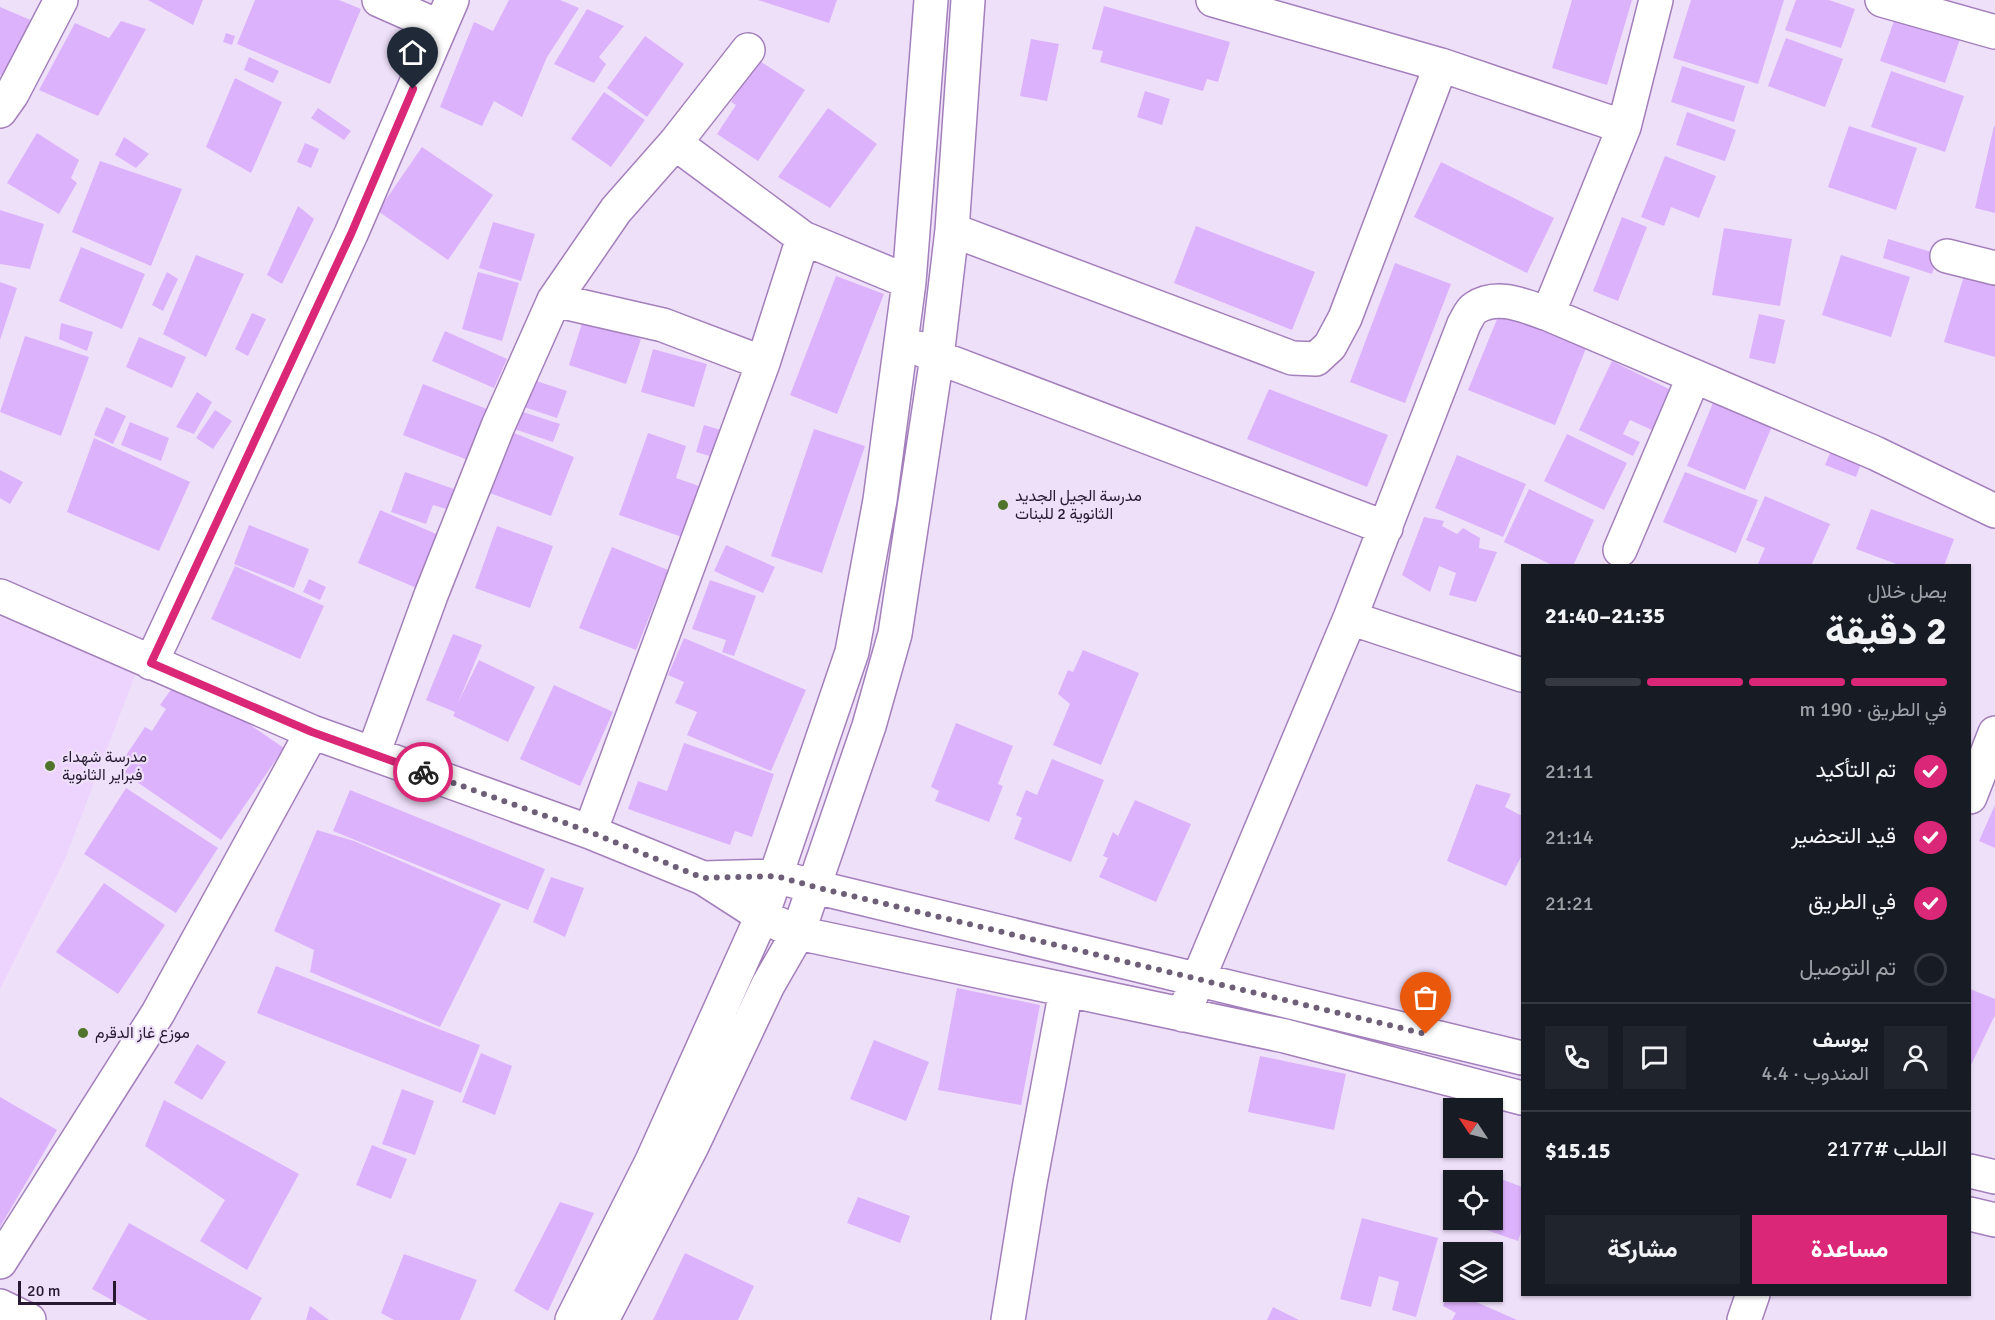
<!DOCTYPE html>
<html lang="ar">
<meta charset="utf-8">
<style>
:root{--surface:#171b24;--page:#20242c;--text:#f1f3f6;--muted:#9ea1a6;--line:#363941;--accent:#db2777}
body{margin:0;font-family:Signika,Vazirmatn,sans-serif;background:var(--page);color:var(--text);direction:rtl;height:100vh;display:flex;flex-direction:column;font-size:22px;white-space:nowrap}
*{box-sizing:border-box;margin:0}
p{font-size:20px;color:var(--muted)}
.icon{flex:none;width:33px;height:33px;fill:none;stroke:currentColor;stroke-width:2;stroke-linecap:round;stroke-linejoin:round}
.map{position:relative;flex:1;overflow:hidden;direction:ltr}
.side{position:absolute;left:1521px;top:564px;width:450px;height:732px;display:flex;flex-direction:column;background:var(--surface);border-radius:0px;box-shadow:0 2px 4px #0004;direction:rtl}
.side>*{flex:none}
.needle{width:39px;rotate:305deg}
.tools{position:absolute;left:1443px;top:1098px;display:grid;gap:12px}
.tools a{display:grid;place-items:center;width:60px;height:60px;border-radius:0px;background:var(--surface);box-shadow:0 2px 4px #0004;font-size:30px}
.scale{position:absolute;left:18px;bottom:15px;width:98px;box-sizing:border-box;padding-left:6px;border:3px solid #271931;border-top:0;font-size:16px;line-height:21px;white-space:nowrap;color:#271931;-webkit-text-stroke:4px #efe0fa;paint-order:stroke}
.pin{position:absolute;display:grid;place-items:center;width:51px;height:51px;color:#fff;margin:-62px -26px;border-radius:50% 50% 50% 0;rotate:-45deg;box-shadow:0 0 6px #0007}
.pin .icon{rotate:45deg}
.courier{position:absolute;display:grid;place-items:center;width:60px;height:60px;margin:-30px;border:4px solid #db2777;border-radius:50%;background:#fff;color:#222;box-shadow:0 2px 8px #0007}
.summary em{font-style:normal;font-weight:800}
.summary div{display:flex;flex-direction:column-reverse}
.summary{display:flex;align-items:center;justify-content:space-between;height:102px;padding:0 24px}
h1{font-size:39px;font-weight:800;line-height:45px}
.bar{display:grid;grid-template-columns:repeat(4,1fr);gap:9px 6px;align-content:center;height:72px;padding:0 24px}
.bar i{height:8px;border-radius:4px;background:var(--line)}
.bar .on{background:var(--accent)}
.bar p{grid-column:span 4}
.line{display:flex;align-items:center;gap:15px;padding:0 24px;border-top:2px solid var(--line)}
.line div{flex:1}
.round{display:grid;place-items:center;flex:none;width:63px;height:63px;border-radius:0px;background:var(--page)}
ol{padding:0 24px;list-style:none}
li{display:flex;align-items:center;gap:18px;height:66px}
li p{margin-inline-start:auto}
li .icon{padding:6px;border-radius:50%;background:var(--accent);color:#fff;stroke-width:4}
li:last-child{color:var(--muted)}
li i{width:33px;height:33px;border:3px solid var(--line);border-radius:50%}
.button{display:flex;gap:12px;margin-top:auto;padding:12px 24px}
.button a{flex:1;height:69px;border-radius:0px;background:var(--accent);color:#fff;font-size:24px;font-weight:800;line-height:69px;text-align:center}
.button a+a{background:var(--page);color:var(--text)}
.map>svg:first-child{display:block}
.built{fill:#edd4fe}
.building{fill:#ddb2fc}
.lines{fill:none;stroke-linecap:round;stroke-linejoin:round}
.minor-casing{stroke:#a37fbb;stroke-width:36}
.minor{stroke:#fff;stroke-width:33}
.done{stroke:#6d5f77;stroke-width:6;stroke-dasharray:0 10.8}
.route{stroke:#db2777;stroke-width:8}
.poi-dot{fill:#51742c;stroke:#efe0fa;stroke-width:2}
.labels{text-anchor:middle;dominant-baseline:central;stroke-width:4.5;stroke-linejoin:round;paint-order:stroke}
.poi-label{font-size:16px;fill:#271931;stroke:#efe0fa;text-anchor:start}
</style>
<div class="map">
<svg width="1995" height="1320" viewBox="0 0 1995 1320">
<rect width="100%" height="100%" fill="#efe0fa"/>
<path class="built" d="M0 617 136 673 65 859 0 989Z"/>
<path class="building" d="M148 0H203L193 25Z
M255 0H339L361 9 330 84 237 44Z
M509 0H560L579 8 547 57 522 117 494 101 482 126 440 107 474 22 493 31Z
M758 0H837L829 23Z
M1572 0H1632L1607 85 1552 68Z
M1691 0H1784L1758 84 1673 58Z
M1796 0H1829L1855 9 1841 48 1785 30Z
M1104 6 1230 42 1218 82 1207 79 1203 91 1100 62 1103 51 1092 49Z
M0 7 33 21 7 78 0 75Z
M587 9 624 26 599 57 606 64 594 83 554 64Z
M1895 18 1960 39 1945 83 1880 61Z
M121 21 146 29 98 116 39 90 75 23 109 38Z
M226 33 235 36 232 45 223 42Z
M645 36 684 64 647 117 607 88Z
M1786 38 1843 59 1825 107 1768 86Z
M1031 39 1059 44 1047 101 1020 96Z
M249 57 279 71 273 83 244 70Z
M758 60 805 90 758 161 717 134 736 105 731 102Z
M1682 66 1745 86 1734 122 1671 102Z
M1891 71 1964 96 1945 152 1871 127Z
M235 78 282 102 251 173 206 147Z
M1145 91 1170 99 1162 125 1137 117Z
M604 92 645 120 611 167 571 139Z
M318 108 351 131 344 140 311 118Z
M828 108 877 144 830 208 778 177Z
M1687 112 1736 130 1725 161 1676 145Z
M1849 126 1917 148 1896 210 1828 187Z
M1994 126H1995V213L1975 208Z
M37 133 79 160 71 178 77 183 59 214 7 183Z
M124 137 149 154 136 168 115 155Z
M305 143 319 149 311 168 297 162Z
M422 147 493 195 448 260 378 211Z
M1665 156 1716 176 1699 218 1671 207 1664 226 1641 217Z
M100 161 182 189 151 266 72 232Z
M1441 162 1554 218 1527 273 1414 217Z
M298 206 314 219 282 284 267 275Z
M0 210 44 224 30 269 0 264Z
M1622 217 1647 227 1618 301 1593 291Z
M493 222 535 234 521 281 479 268Z
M1196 226 1315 272 1292 330 1174 283Z
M1724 228 1792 239 1780 306 1712 295Z
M1888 239 1938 254 1932 274 1883 258Z
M81 247 145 274 122 329 59 301Z
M196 255 244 274 206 357 163 334Z
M1841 255 1910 277 1891 337 1822 315Z
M1395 263 1451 284 1405 403 1350 382Z
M1966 269 1995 278V357L1944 342Z
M167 272 178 279 163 311 152 305Z
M478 272 519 283 502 341 462 329Z
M836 276 884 294 837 414 790 395Z
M0 282 17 288 0 340Z
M1500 312 1587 346 1555 425 1468 390Z
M252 313 266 319 248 356 235 349Z
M1759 314 1785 320 1775 364 1749 358Z
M583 320 641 339 626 384 569 365Z
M61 323 93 332 87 351 59 339Z
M445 331 507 359 494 388 432 361Z
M25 336 89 357 61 436 0 412Z
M139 337 186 357 172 388 126 367Z
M653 349 707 364 694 407 641 392Z
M1612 361 1673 391 1654 431 1630 420 1623 434 1640 442 1633 456 1579 430Z
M530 379 567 391 557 418 521 406Z
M423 384 492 411 473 462 403 435Z
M1269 389 1388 435 1367 487 1247 439Z
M197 392 212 402 194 434 176 427Z
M1717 393 1776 417 1745 490 1687 466Z
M106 407 126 416 113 444 94 435Z
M215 410 232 421 213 449 196 438Z
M520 411 560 424 553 442 514 429Z
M130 422 169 438 161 461 121 445Z
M704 425 721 430 713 457 696 452Z
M814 429 865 446 822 573 771 556Z
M514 433 574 457 551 516 490 493Z
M648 433 686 446 676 478 699 486 682 537 619 515Z
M1567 434 1627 463 1604 510 1544 481Z
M94 438 190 482 159 551 67 512Z
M1835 441 1865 453 1856 477 1825 465Z
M1457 455 1526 484 1503 537 1435 508Z
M0 470 23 482 10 504 0 498Z
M405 472 463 492 456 512 433 505 426 524 391 512Z
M1685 472 1758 500 1736 553 1663 522Z
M1529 489 1594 520 1573 566H1554L1504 542Z
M1765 496 1830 524 1811 566H1757L1765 548 1746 540Z
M1871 509 1954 539 1944 566H1902L1856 549Z
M380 510 441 536 419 589 358 563Z
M1424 517 1444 521 1442 526 1457 534 1463 528 1480 538 1479 548 1497 552 1476 602 1449 595 1456 573 1439 566 1430 592 1402 575Z
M249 525 309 549 294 588 234 564Z
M497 526 553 546 530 608 475 588Z
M726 545 775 567 763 593 714 571Z
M612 547 668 570 636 650 579 628Z
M235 566 324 606 300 659 211 619Z
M309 579 326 587 320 600 303 592Z
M710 580 756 596 734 656 722 652 726 640 692 629Z
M453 634 482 645 458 703 479 660 535 687 508 742 453 716 455 712 426 700Z
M684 638 806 690 771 771 687 735 697 712 675 703 684 682 668 675Z
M1083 650 1139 673 1101 765 1053 745 1070 704 1058 694 1068 670 1073 672Z
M180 677 284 748 221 840 124 773 132 762 125 757 145 727 152 731 166 709 160 705Z
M554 685 613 712 580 786 520 759Z
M956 723 1013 746 998 784 1003 786 989 822 935 801 939 791 931 787Z
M684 743 774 774 752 837 735 831 730 845 628 809 638 781 667 791Z
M1052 759 1104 780 1071 862 1014 839 1022 818 1016 815 1026 790 1037 795Z
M1476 784 1511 794 1505 807 1522 816V855L1506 886 1447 861Z
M126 788 218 848 176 913 84 854Z
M350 790 545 869 528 910 333 831Z
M1135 800 1191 824 1156 902 1099 877 1108 858 1103 856 1113 832 1118 836Z
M1995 805V848L1979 841Z
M317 830 354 841 501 904 440 1027 310 972 314 950 274 931Z
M551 877 584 888 565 937 533 922Z
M104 883 165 925 118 994 56 952Z
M276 966 480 1045 461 1093 257 1013Z
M957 988 1040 1005 1021 1105 938 1090Z
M1970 989 1995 999V1015L1970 1067Z
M874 1040 929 1062 906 1121 850 1099Z
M197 1044 226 1062 202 1100 174 1083Z
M481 1053 512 1066 495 1115 462 1102Z
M1260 1056 1346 1074 1334 1130 1248 1112Z
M402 1089 434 1101 415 1155 382 1144Z
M0 1097 57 1130 0 1227Z
M164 1100 299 1174 247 1270 200 1241 225 1200 145 1146Z
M372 1145 407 1159 391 1199 356 1185Z
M1496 1177 1522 1187V1228L1518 1241 1478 1227 1481 1220H1492V1188Z
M858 1197 910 1216 900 1243 847 1223Z
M560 1202 594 1213 548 1311 514 1291Z
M1362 1218 1438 1238 1416 1317 1392 1310 1399 1282 1379 1276 1371 1307 1340 1299Z
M129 1223 262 1298 250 1320H148L92 1289Z
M685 1253 754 1286 738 1320H653Z
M404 1254 477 1280 460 1320H394L381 1313Z
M1449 1290 1517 1320H1452L1456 1313 1443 1306Z
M310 1306 329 1320H306Z
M1273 1307 1299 1320H1267Z"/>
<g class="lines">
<defs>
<path id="minor" d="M379 0 440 27
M1213 0 1441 65 1624 127
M1882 0 1995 32
M0 111 12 94 61 0
M675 143 803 238 909 282
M952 230 1292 358 1316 359 1330 346 1345 318 1441 65
M1947 256 1995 268
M554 300 663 325 763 363
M1548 314 1624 127 1656 0
M918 348 937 357 1386 528
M1620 550 1694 376
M0 596 312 732 590 832 703 878 762 916 798 933 1285 1036 1522 1098
M1350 618 1522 675
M151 663 351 234 452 0
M373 754 431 595 498 426 554 300 616 210 675 143 748 50
M1970 797 1995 733
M590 832 763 363 803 238
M703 878 776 876 815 887 1522 1058
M1183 1015 1350 618 1464 324C1467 319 1470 311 1475 308 1497 293 1525 306 1548 314L1875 453 1995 511
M1970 1171 1995 1177
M1970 1214 1995 1220
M0 1262 158 1013 312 732
M0 1306 29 1320
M572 1320 652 1161 762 916 852 652 880 500 909 282 931 0
M602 1320 692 1146 768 985 798 933 869 726 895 634 937 357 952 230 968 0
M1008 1320 1030 1183 1066 990
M1744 1320 1753 1294"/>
</defs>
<use href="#minor" class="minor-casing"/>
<use href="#minor" class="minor"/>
</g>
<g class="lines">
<path class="done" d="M423 772 590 832 703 878 776 876 815 887 1426 1034"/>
<path class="route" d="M413 89 351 234 151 663 312 732 423 772"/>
</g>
<g class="poi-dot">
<circle cx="1003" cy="505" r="6"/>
<circle cx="50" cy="766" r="6"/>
<circle cx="83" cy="1033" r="6"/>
</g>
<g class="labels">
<g class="poi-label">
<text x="1015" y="496">مدرسة الجيل الجديد<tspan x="1015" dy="18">الثانوية 2 للبنات</tspan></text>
<text x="62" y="757">مدرسة شهداء<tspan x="62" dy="18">فبراير الثانوية</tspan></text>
<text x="95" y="1033">موزع غاز الدقرم</text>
</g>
</g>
</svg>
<div class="tools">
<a><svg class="needle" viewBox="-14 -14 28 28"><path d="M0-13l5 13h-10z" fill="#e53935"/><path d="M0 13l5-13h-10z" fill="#9ea1a6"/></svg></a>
<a><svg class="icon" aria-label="locate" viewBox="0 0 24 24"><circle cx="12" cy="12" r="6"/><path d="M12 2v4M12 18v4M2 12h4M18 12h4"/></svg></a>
<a><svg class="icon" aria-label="layers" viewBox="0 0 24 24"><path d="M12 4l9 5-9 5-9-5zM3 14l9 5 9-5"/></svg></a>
</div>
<div class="scale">20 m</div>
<div class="pin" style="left:1426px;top:1034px;background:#ea580c"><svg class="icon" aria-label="bag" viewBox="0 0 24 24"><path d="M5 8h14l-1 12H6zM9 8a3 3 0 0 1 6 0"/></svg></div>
<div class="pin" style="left:413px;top:89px;background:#1f2937"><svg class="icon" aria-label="home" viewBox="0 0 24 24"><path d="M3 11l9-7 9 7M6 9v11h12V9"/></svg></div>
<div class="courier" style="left:423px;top:772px"><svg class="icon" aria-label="bike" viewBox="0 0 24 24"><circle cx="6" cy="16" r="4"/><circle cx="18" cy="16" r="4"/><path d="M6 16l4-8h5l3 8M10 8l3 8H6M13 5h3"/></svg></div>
<section class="side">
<div class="summary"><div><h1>2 دقيقة</h1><p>يصل خلال</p></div><em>21:35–21:40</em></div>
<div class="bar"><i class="on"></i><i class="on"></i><i class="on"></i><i></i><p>في الطريق · 190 m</p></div>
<ol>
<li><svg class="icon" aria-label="check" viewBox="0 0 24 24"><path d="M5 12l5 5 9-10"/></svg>تم التأكيد<p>21:11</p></li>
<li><svg class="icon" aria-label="check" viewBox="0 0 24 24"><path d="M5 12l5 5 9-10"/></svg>قيد التحضير<p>21:14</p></li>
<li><svg class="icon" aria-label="check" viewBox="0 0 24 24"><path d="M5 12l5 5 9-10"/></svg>في الطريق<p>21:21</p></li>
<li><i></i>تم التوصيل</li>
</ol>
<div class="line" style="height:108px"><a class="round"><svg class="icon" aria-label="person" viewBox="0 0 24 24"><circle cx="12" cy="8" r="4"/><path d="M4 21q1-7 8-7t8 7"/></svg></a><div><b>يوسف</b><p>المندوب · 4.4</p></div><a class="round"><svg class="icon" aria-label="chat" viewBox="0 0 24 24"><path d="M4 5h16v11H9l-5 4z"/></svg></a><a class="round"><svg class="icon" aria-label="phone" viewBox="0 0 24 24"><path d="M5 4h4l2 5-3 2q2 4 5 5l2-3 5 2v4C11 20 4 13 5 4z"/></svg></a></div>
<div class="line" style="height:78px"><div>الطلب #2177</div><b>$15.15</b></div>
<div class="button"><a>مساعدة</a><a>مشاركة</a></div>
</section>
</div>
